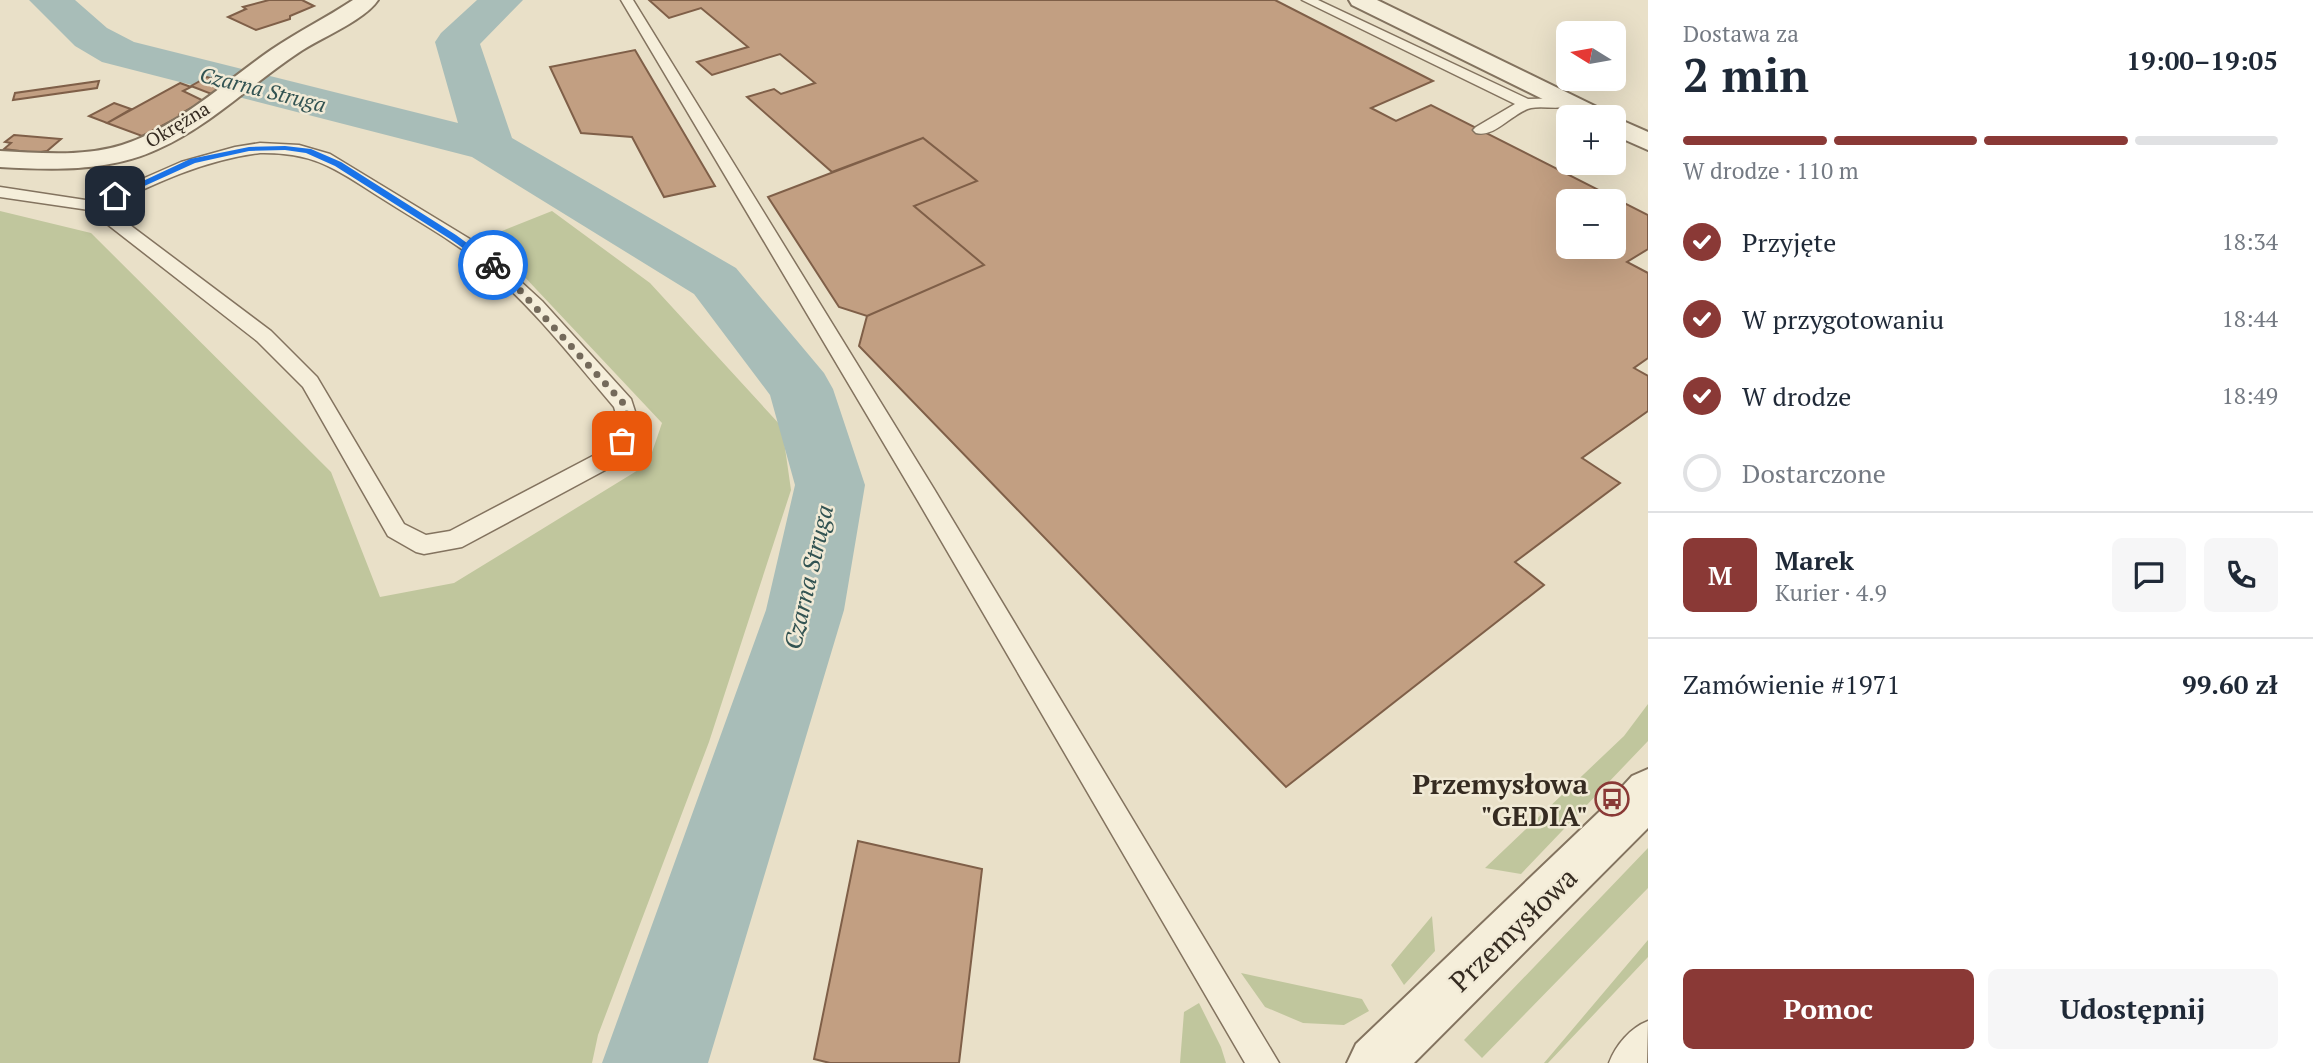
<!DOCTYPE html>
<html lang="pl">
<meta charset="utf-8">
<style>
:root{--surface:#fff;--page:#f6f6f7;--text:#1f2937;--muted:#747a83;--line:#e0e1e3;--accent:#8a3936}
body{margin:0;font-family:"PT Serif",serif;background:var(--page);color:var(--text);height:100vh;display:flex;flex-direction:column;font-size:26px;white-space:nowrap}
*{box-sizing:border-box;margin:0}
p{font-size:23px;color:var(--muted)}
.icon{flex:none;width:38px;height:38px;fill:none;stroke:currentColor;stroke-width:2;stroke-linecap:round;stroke-linejoin:round}
.map{position:relative;flex:1;overflow:hidden}
.side{display:flex;flex-direction:column;background:var(--surface);width:665px}
.side>*{flex:none}
.needle{width:46px;rotate:281deg}
.buttons{position:absolute;left:1556px;top:21px;display:grid;gap:14px}
.buttons a{display:grid;place-items:center;width:70px;height:70px;border-radius:10px;background:var(--surface);box-shadow:0 7px 28px #0002;font-size:35px}
.pin{position:absolute;display:grid;place-items:center;width:60px;height:60px;color:#fff;margin:-30px;border-radius:14px;box-shadow:0 4px 10px #0006}
.courier{position:absolute;display:grid;place-items:center;width:70px;height:70px;margin:-35px;border:5px solid #1a73e8;border-radius:50%;background:#fff;color:#222;box-shadow:0 2px 9px #0007}
.head em{font-style:normal;font-weight:700}
.head div{display:flex;flex-direction:column-reverse}
.head{display:flex;align-items:center;justify-content:space-between;height:119px;padding:0 35px}
h1{font-size:46px;font-weight:700;line-height:52px}
.bar{display:grid;grid-template-columns:repeat(4,1fr);gap:10px 7px;align-content:center;height:84px;padding:0 35px}
.bar i{height:9px;border-radius:5px;background:var(--line)}
.bar .current{background:var(--accent)}
.bar p{grid-column:span 4}
.line{display:flex;align-items:center;gap:18px;padding:0 35px;border-top:2px solid var(--line)}
.line div{flex:1}
.round{display:grid;place-items:center;flex:none;width:74px;height:74px;border-radius:10px;background:var(--page)}
ol{padding:0 35px;list-style:none}
li{display:flex;align-items:center;gap:21px;height:77px}
li p{margin-inline-start:auto}
li .icon{padding:7px;border-radius:50%;background:var(--accent);color:#fff;stroke-width:4}
li:last-child{color:var(--muted)}
li i{width:38px;height:38px;border:4px solid var(--line);border-radius:50%}
.cta{display:flex;gap:14px;margin-top:auto;padding:14px 35px}
.cta a{flex:1;height:80px;border-radius:10px;background:var(--accent);color:#fff;font-size:28px;font-weight:700;line-height:80px;text-align:center}
.cta a+a{background:var(--page);color:var(--text)}
main{display:flex;flex:1;min-height:0}
.map>svg:first-child{display:block}
.green{fill:#c0c69d}
.lines{fill:none;stroke-linecap:round;stroke-linejoin:round}
.river{fill:#a8bdb8;fill-rule:evenodd}
.building{fill:#c29f82;stroke:#7f5f48;stroke-width:2;fill-rule:evenodd}
.service-casing{stroke:#83735f;stroke-width:3}
.minor-casing{stroke:#83735f;stroke-width:4}
.tertiary-casing{stroke:#83735f;stroke-width:4}
.service{fill:#f5eeda;fill-rule:evenodd}
.minor{fill:#f5eeda;fill-rule:evenodd}
.tertiary{fill:#f5eeda;fill-rule:evenodd}
.route{fill:#1a73e8}
.done{stroke:#746a5b;stroke-width:7;stroke-dasharray:0 12.6}
.labels{text-anchor:middle;dominant-baseline:central;stroke-width:5;stroke-linejoin:round;paint-order:stroke}
.far-street-label{font-size:19px;fill:#352b21;stroke:#f1ead6}
.far-water-label{font-size:21px;font-style:italic;fill:#325352;stroke:#f1ead6}
.water-label{font-size:24px;font-style:italic;fill:#325352;stroke:#f1ead6}
.near-poi-label{font-size:28px;font-weight:bold;fill:#352b21;stroke:#f1ead6;text-anchor:end}
.near-street-label{font-size:28px;fill:#352b21;stroke:#f1ead6}
</style>
<main>
<div class="map">
<svg width="1648" height="1063" viewBox="0 0 1648 1063">
<rect width="100%" height="100%" fill="#e9e0c8"/>
<path class="green" d="M0 211 91 233 331 472 380 597 454 583 648 464 662 423 487 237 552 211 650 283 782 427 791 490 709 742 598 1035 592 1063H0Z
M1648 704V741L1521 874 1485 868 1624 736Z
M1648 848V888L1482 1058 1464 1040Z
M1432 916 1435 951 1404 985 1391 965Z
M1648 940V957L1548 1063H1544Z
M1241 973 1362 999 1369 1011 1344 1025 1303 1023 1265 1007Z
M1199 1003 1221 1047 1226 1063H1180L1184 1012Z"/>
<g class="lines">
<path class="river" d="M29 0H75L107 28 134 42 458 123 435 42 441 33 477 0H523L480 44 512 138 736 268 824 373 833 389 865 485 844 610 708 1063H602L766 610 795 485 770 395 694 294 472 157 102 62 75 46Z"/>
</g>
<path class="building" d="M269 0H302L314 6 290 16V19L256 30 228 17 246 9 243 7Z
M649 0H1275L1433 81 1371 108 1396 121 1431 105 1648 215V249L1627 262 1648 273V358L1634 368 1648 376V411L1582 458 1620 483 1515 562 1544 585 1286 787 859 346 867 316 984 265 914 206 977 181 923 138 832 172 747 97 774 89 781 94 815 83 780 54 712 75 697 62 748 47 701 8 669 18ZM1568 201H1614V247H1568Z
M635 50 715 186 664 197 632 137 581 133 550 67Z
M207 77 231 85 214 95 191 86Z
M99 81 97 88 13 100 15 93Z
M180 83 191 87 183 91 204 101 180 114 183 115 142 136 107 123Z
M114 103 131 109 107 123 89 116Z
M14 135 61 139 47 151 35 153 4 149 11 143 5 142Z
M923 138 977 181 914 206 984 265 867 316 839 307 768 197Z
M858 841 982 869 959 1063H830L814 1059Z"/>
<g class="lines">
<defs>
<path id="service" d="M621 0H633L934 489 1279 1063H1245L918 501Z
M1302 0H1318L1528 99 1567 98 1574 102C1564 112 1545 105 1531 108 1513 112 1495 138 1476 133L1473 130 1476 127 1515 104Z
M260 143 299 145 330 154 483 247 542 301 631 399 640 427 622 461 462 547 424 554 416 552 388 536 303 387 257 341 89 210 0 197V187L92 201 181 162 235 147ZM260 153C319 152 339 172 386 201 419 222 454 241 484 266 533 307 573 359 614 407L620 427 606 449 450 531 426 535 404 524 317 377 271 331 106 207C156 183 204 160 260 153Z
M1648 1021 1647 1063H1609C1616 1045 1630 1028 1648 1021Z"/>
<path id="minor" d="M353 0H378C364 21 320 38 298 53 251 84 210 126 158 149 109 172 53 170 0 167V151C39 153 84 157 122 145 178 127 223 83 271 50 297 32 326 18 353 0Z"/>
<path id="tertiary" d="M1349 0H1377L1607 112 1611 117H1579L1352 5Z
M1614 117 1648 132V150L1614 135Z
M1648 769V828L1414 1063H1347L1356 1044 1599 812 1632 776Z"/>
</defs>
<use href="#service" class="service-casing"/>
<use href="#minor" class="minor-casing"/>
<use href="#tertiary" class="tertiary-casing"/>
<use href="#service" class="service"/>
<use href="#minor" class="minor"/>
<use href="#tertiary" class="tertiary"/>
</g>
<path class="route" d="M285 146 311 149 341 162 456 235 497 265 490 267 450 239 335 166 306 153 285 150 249 151 195 163 118 198 111 196 190 159 249 147Z"/>
<g class="lines">
<path class="done" d="M493 265 504 273 624 404 630 427 622 441"/>
</g>
<defs>
<symbol id="bus-ring" viewBox="-11 -11 22 22"><circle r="9.5" fill="#f1ead6" stroke="#8a3936" stroke-width="1.5"/><path d="M-5-6H5V4H4V6H2V4H-2V6H-4V4H-5ZM-3.5-4V0h7V-4ZM-3.5 1.2v1.5H-2V1.2ZM2 1.2v1.5H3.5V1.2Z" fill="#8a3936"/></symbol>
</defs>
<g fill-rule="evenodd">
<use href="#bus-ring" x="1593" y="780" width="38" height="38"/>
</g>
<g class="labels">
<g class="far-street-label">
<text transform="translate(177 124) rotate(-31)">Okrężna</text>
</g>
<g class="far-water-label">
<text transform="translate(263 89) rotate(14)">Czarna Struga</text>
</g>
<g class="water-label">
<text transform="translate(808 577) rotate(-77)">Czarna Struga</text>
</g>
<g class="near-poi-label">
<text x="1588" y="783">Przemysłowa<tspan x="1588" dy="32">"GEDIA"</tspan></text>
</g>
<g class="near-street-label">
<text transform="translate(1513 929) rotate(-44)">Przemysłowa</text>
</g>
</g>
</svg>
<div class="buttons">
<a><svg class="needle" viewBox="-14 -14 28 28"><path d="M0-13l5 13h-10z" fill="#e53935"/><path d="M0 13l5-13h-10z" fill="#747a83"/></svg></a>
<a>+</a>
<a>−</a>
</div>
<div class="pin" style="left:622px;top:441px;background:#ea580c"><svg class="icon" aria-label="bag" viewBox="0 0 24 24"><path d="M5 8h14l-1 12H6zM9 8a3 3 0 0 1 6 0"/></svg></div>
<div class="pin" style="left:115px;top:196px;background:#1f2937"><svg class="icon" aria-label="home" viewBox="0 0 24 24"><path d="M3 11l9-7 9 7M6 9v11h12V9"/></svg></div>
<div class="courier" style="left:493px;top:265px"><svg class="icon" aria-label="bike" viewBox="0 0 24 24"><circle cx="6" cy="16" r="4"/><circle cx="18" cy="16" r="4"/><path d="M6 16l4-8h5l3 8M10 8l3 8H6M13 5h3"/></svg></div>
</div>
<section class="side">
<div class="head"><div><h1>2 min</h1><p>Dostawa za</p></div><em>19:00–19:05</em></div>
<div class="bar"><i class="current"></i><i class="current"></i><i class="current"></i><i></i><p>W drodze · 110 m</p></div>
<ol>
<li><svg class="icon" aria-label="check" viewBox="0 0 24 24"><path d="M5 12l5 5 9-10"/></svg>Przyjęte<p>18:34</p></li>
<li><svg class="icon" aria-label="check" viewBox="0 0 24 24"><path d="M5 12l5 5 9-10"/></svg>W przygotowaniu<p>18:44</p></li>
<li><svg class="icon" aria-label="check" viewBox="0 0 24 24"><path d="M5 12l5 5 9-10"/></svg>W drodze<p>18:49</p></li>
<li><i></i>Dostarczone</li>
</ol>
<div class="line" style="height:126px"><b class="round" style="background:var(--accent);color:#fff">M</b><div><b>Marek</b><p>Kurier · 4.9</p></div><a class="round"><svg class="icon" aria-label="chat" viewBox="0 0 24 24"><path d="M4 5h16v11H9l-5 4z"/></svg></a><a class="round"><svg class="icon" aria-label="phone" viewBox="0 0 24 24"><path d="M5 4h4l2 5-3 2q2 4 5 5l2-3 5 2v4C11 20 4 13 5 4z"/></svg></a></div>
<div class="line" style="height:91px"><div>Zamówienie #1971</div><b>99.60 zł</b></div>
<div class="cta"><a>Pomoc</a><a>Udostępnij</a></div>
</section>
</main>
